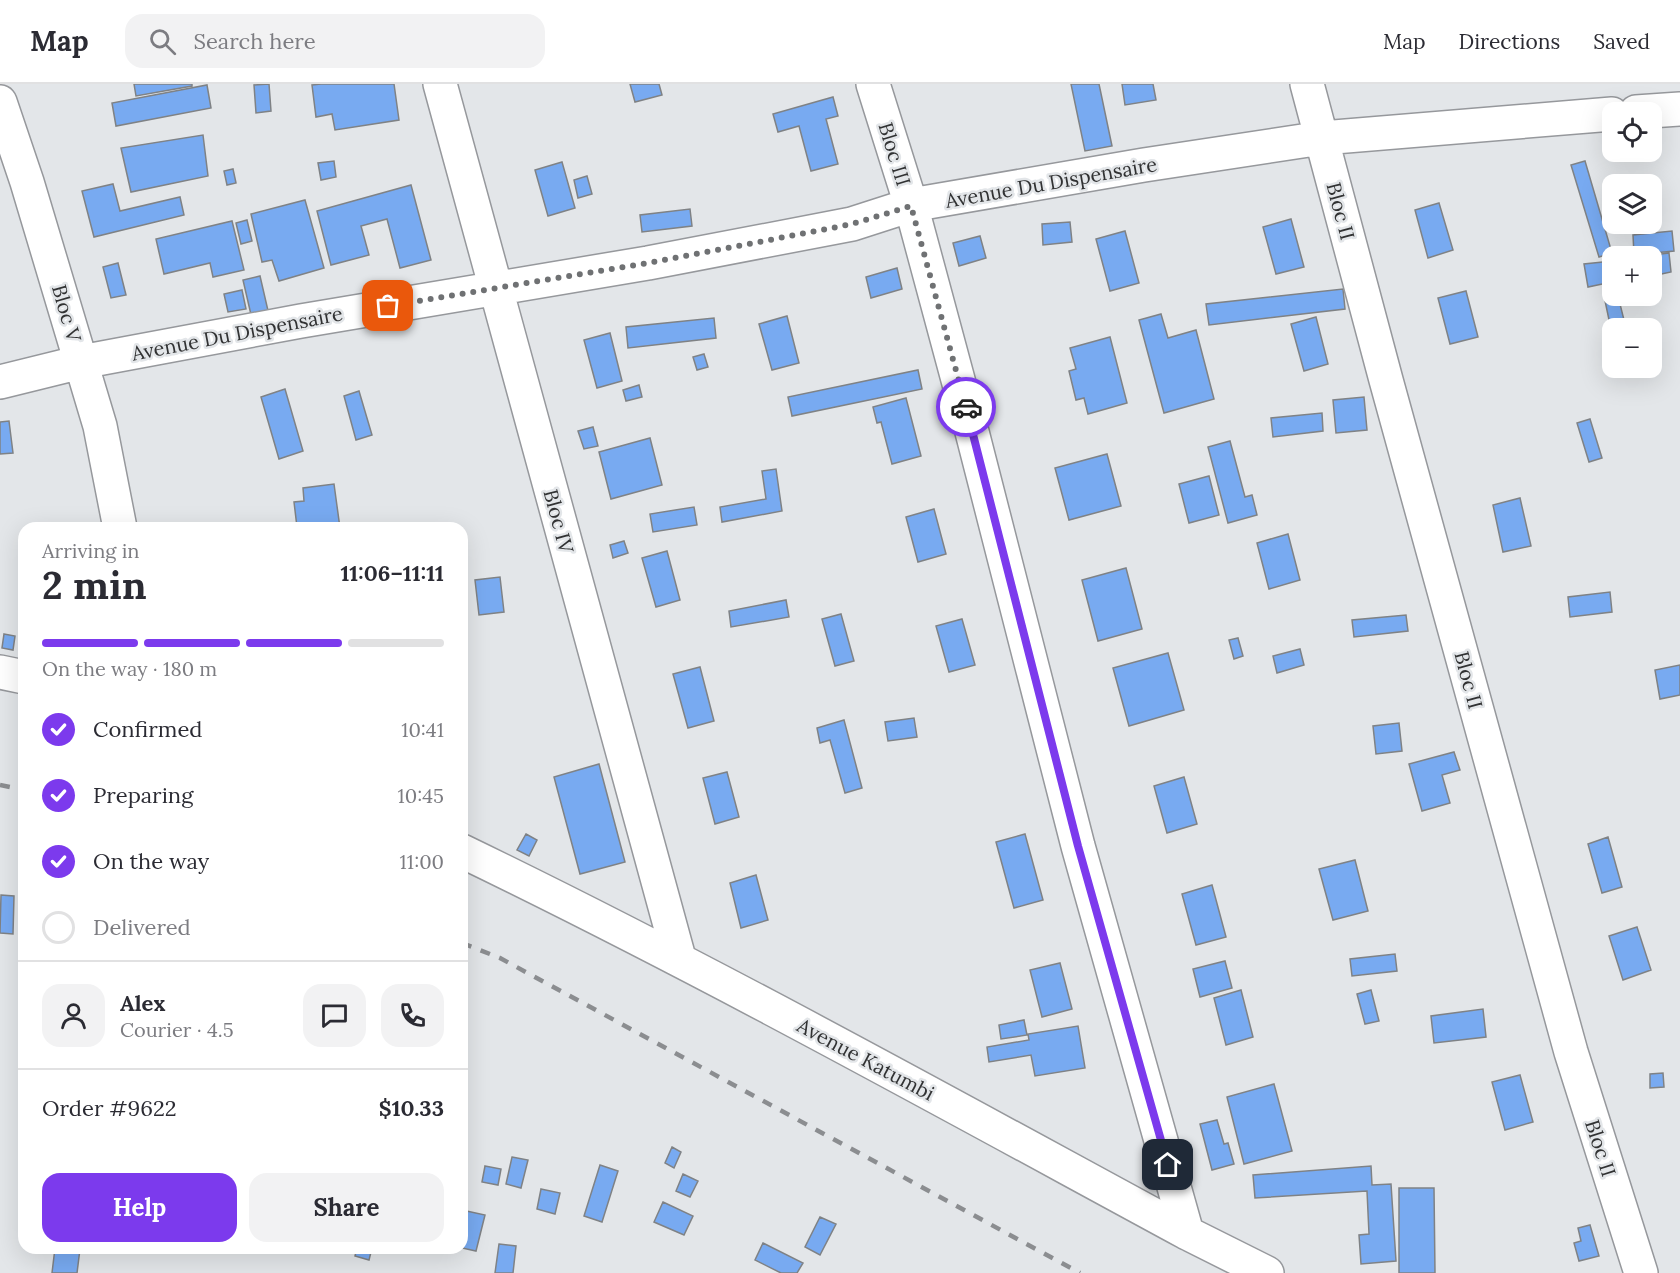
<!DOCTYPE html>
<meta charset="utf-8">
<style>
:root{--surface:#fff;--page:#f2f2f3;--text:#2b2b33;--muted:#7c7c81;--line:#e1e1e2;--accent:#7c3aed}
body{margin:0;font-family:Lora,serif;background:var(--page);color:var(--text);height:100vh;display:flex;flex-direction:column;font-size:22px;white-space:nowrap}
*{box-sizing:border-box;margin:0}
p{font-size:20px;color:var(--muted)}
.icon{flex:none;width:33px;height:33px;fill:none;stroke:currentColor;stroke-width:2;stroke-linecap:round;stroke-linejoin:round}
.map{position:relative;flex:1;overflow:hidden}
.details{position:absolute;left:18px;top:438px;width:450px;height:732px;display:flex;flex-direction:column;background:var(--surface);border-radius:18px;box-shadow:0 6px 24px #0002}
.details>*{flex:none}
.fabs{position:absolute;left:1602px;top:18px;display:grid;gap:12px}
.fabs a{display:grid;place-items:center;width:60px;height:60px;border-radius:12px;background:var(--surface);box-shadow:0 6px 24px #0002;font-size:30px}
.pin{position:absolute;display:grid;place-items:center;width:51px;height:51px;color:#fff;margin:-26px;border-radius:12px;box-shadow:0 3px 9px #0006}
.courier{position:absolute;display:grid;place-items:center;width:60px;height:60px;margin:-30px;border:4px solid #7c3aed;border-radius:50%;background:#fff;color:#222;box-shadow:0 2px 8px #0007}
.headline em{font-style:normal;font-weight:700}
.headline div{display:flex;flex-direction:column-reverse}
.headline{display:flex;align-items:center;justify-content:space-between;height:102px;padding:0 24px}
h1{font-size:39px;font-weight:700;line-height:45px}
.bar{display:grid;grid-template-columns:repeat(4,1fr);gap:9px 6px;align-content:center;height:72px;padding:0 24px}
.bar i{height:8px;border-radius:4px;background:var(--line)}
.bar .current{background:var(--accent)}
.bar p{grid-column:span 4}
.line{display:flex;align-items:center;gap:15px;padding:0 24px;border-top:2px solid var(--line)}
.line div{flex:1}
.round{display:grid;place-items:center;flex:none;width:63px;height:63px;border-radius:18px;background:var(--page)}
ol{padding:0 24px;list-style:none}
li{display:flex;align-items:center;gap:18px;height:66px}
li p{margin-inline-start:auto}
li .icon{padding:6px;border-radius:50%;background:var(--accent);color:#fff;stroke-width:4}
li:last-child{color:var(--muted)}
li i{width:33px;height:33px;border:3px solid var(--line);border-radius:50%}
.cta{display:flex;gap:12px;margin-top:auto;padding:12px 24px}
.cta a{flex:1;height:69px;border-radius:18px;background:var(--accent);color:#fff;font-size:24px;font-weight:700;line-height:69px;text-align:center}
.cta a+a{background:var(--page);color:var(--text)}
header{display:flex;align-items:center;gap:36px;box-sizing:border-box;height:84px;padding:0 30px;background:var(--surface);border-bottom:2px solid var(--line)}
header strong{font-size:28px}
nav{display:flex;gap:33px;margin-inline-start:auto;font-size:21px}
.search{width:420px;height:54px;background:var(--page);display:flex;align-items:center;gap:15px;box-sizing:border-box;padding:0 21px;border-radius:18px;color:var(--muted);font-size:22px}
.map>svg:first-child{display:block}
.building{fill:#78aaf1;stroke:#7f8285;stroke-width:1.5}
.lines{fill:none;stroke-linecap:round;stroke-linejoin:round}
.street-casing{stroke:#96989c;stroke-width:36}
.street{stroke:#fff;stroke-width:33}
.rail{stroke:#8b8d90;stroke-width:4.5;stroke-dasharray:10 10;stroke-linecap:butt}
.done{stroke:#6f7173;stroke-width:6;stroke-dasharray:0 10.8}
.route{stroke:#7c3aed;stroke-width:8}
.labels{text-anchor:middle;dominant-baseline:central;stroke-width:5;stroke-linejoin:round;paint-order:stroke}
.street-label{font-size:20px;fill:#313233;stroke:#e3e6e9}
</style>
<header>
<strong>Map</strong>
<div class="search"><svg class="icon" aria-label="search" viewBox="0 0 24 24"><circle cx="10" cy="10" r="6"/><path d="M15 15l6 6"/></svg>Search here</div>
<nav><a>Map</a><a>Directions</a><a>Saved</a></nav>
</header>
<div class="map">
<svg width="1680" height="1189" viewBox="0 0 1680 1189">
<rect width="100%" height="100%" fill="#e3e6e9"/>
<path class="building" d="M134 0H192V2L136 12Z
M269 0 271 27 256 29 254 1Z
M321 0H394L399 36 335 46 332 30 316 33 312 1Z
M630 0H659L662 11 635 18Z
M1071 0H1099L1112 62 1085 67Z
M1122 0H1153L1156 16 1125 21Z
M207 1 211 24 116 42 112 19Z
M833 13 838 32 826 35 838 80 811 87 799 42 778 48 773 30Z
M203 51 208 92 131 108 121 64Z
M334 77 336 93 321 96 318 79Z
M1585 77 1612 169 1599 173 1571 81Z
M562 78 575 124 548 132 535 86Z
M233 85 236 99 227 101 224 87Z
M587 92 592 110 578 114 574 96Z
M113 100 120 127 180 113 184 131 94 153 82 107Z
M411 101 431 176 400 184 387 135 361 142 369 171 331 181 317 127Z
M305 116 324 184 279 197 272 176 262 178 251 130Z
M1439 119 1453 166 1428 174 1415 126Z
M690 125 692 142 642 148 640 131Z
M1291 135 1304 183 1276 190 1263 143Z
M247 136 252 157 241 160 236 139Z
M232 137 244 186 213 193 210 179 164 190 156 155Z
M1070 138 1072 158 1043 161 1042 140Z
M1125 147 1139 199 1110 207 1096 155Z
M1672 147 1674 167 1634 171 1633 151Z
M980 152 986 174 959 182 953 159Z
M1669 169 1671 188 1652 192V172H1644Z
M1612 177V198L1588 203 1584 180Z
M118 179 126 211 111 214 103 183Z
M897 184 902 205 871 214 866 193Z
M260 192 269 231 252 235 243 196Z
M1343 205 1345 225 1209 241 1206 220Z
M242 206 246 225 228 228 224 210Z
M1466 207 1478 253 1450 260 1438 214Z
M1612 210 1618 212 1626 244H1612V250L1604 212Z
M1161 230 1168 254 1196 246 1214 315 1164 329 1139 236Z
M787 232 799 279 772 286 759 240Z
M1316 233 1328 280 1304 287 1291 240Z
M714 234 716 254 628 264 626 243Z
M610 249 622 297 597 304 584 256Z
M1110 253 1127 319 1088 330 1084 314 1076 316 1069 287 1076 285 1070 264Z
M704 270 708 283 697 286 693 273Z
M918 286 922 305 792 332 788 313Z
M639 301 642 313 626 317 623 306Z
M285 305 303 367 279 375 261 313Z
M359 307 372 351 356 356 344 312Z
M1364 313 1367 346 1336 349 1333 316Z
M906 314 921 372 892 380 881 338 877 339 873 323Z
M1322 329 1323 347 1273 353 1271 334Z
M1590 335 1602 374 1589 378 1577 339Z
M9 337 13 369 0 370V338Z
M593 343 598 362 584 365 578 347Z
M650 354 662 401 611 415 599 368Z
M1230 357 1245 413 1252 411 1257 431 1228 439 1208 363Z
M1107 370 1121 422 1069 436 1055 384Z
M776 385 782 427 722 438 720 423 766 415 762 387Z
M1209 392 1219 431 1189 439 1179 400Z
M334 400 340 444 297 443 294 418 304 417 303 404Z
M1520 414 1531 462 1503 468 1493 421Z
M694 423 697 441 653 448 650 430Z
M934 425 946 470 918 478 906 433Z
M1288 450 1300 496 1269 505 1257 459Z
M624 457 628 469 613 474 610 461Z
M667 467 680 516 656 523 642 474Z
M1126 484 1142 545 1098 557 1082 496Z
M500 493 504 528 479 531 475 496Z
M1610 508 1612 528 1570 533 1568 513Z
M786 516 789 533 731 543 729 527Z
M841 530 854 577 835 582 822 535Z
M1406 531 1408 547 1354 553 1352 536Z
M962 535 975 581 949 588 936 542Z
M4 550 15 552 13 566 2 564Z
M1238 554 1243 572 1234 575 1229 556Z
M1300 565 1304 581 1277 589 1273 572Z
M1168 569 1184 626 1129 642 1113 584Z
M1680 581V611L1660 615 1655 586Z
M700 583 714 637 688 644 673 590Z
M914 634 917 653 888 657 885 638Z
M844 636 862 704 845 709 830 656 820 659 817 644Z
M1399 639 1402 667 1376 670 1373 642Z
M1454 668 1460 686 1442 691 1450 719 1422 727 1409 680Z
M599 680 625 778 580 790 554 693Z
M727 688 739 733 715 740 703 694Z
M1184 693 1197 740 1167 749 1154 702Z
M526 750 537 756 529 772 517 766Z
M1025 750 1043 816 1014 824 996 758Z
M1608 753 1622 803 1602 809 1588 760Z
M1355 776 1368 827 1333 836 1319 785Z
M756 791 768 836 741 844 730 799Z
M1212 801 1226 853 1196 861 1182 810Z
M1 811 14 812 13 850 0 849Z
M1637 843 1651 886 1623 896 1609 852Z
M1395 870 1397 887 1352 892 1350 875Z
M1225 877 1232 904 1200 913 1193 885Z
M1060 879 1072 925 1042 933 1030 886Z
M1241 906 1253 953 1226 961 1214 914Z
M1371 906 1379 937 1365 940 1357 910Z
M1483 925 1486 953 1434 959 1431 932Z
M1024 936 1027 951 1001 955 999 941Z
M1078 942 1085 984 1035 992 1031 971 989 978 987 963 1029 956 1028 950Z
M1663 989 1664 1003 1650 1004V990Z
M1520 991 1533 1038 1505 1046 1492 998Z
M1274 1000 1292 1067 1244 1080 1227 1013Z
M1217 1036 1224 1060 1228 1059 1234 1080 1212 1086 1200 1040Z
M672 1063 681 1068 674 1084 665 1079Z
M512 1073 528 1076 521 1104 506 1100Z
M600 1081 618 1087 602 1138 584 1132Z
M485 1082 501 1085 498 1101 482 1098Z
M1371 1082 1372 1101 1391 1100 1396 1177 1361 1180 1359 1151 1369 1150 1367 1107 1255 1114 1253 1091Z
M683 1090 698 1097 690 1113 676 1107Z
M1399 1104H1434L1435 1189H1399Z
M541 1105 560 1109 555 1130 537 1125Z
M663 1118 693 1132 684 1151 654 1138Z
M462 1126 485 1131 476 1167 462 1164Z
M820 1133 836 1140 820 1171 805 1163Z
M1590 1141 1599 1172 1579 1177 1574 1159 1581 1157 1578 1144Z
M763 1159 803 1179 797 1189H781L755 1176Z
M499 1160 516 1162 513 1189H495Z
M55 1164 80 1165 77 1189H52Z
M357 1164H372L369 1176 355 1172Z"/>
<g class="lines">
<defs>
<path id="street" d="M440 0 679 874
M873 0 911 121 971 344 1078 762 1187 1149
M1307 0 1386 296 1571 968 1641 1189
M0 18 27 98 100 342 120 444
M1636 28 1680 25
M0 298 81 278 301 237 648 179 852 140 911 121 1144 81 1322 54 1612 30
M0 588 24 593
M462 767C708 886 947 1019 1187 1149L1267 1189"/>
</defs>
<use href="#street" class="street-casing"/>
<use href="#street" class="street"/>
<path class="rail" d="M0 701 24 706
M462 859 500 874 1080 1189"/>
</g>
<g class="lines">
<path class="done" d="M388 222 648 179 806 149 852 140 911 122 966 323"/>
<path class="route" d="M966 323 1078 762 1168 1081"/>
</g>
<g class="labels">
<g class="street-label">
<text transform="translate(895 70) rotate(73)">Bloc III</text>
<text transform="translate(1051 98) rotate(-10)">Avenue Du Dispensaire</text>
<text transform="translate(1341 127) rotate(75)">Bloc II</text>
<text transform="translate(67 229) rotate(74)">Bloc V</text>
<text transform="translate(237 249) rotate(-11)">Avenue Du Dispensaire</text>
<text transform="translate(559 437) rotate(75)">Bloc IV</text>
<text transform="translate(1469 596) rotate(75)">Bloc II</text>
<text transform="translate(866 975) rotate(28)">Avenue Katumbi</text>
<text transform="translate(1601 1064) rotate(72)">Bloc II</text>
</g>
</g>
</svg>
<div class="fabs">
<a><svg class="icon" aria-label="locate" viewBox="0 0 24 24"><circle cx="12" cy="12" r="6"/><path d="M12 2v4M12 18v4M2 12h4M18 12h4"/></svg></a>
<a><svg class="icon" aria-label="layers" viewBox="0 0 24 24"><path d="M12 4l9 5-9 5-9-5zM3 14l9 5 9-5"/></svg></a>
<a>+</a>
<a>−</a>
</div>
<div class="pin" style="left:388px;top:222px;background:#ea580c"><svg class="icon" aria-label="bag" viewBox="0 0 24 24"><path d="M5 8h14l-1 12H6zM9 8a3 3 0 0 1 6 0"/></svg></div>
<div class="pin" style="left:1168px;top:1081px;background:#1f2937"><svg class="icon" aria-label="home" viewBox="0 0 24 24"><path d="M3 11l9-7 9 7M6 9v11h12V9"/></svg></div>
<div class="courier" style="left:966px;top:323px"><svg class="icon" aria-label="car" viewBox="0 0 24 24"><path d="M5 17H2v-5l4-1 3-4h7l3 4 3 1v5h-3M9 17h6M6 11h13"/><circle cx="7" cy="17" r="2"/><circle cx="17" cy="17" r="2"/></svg></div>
<section class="details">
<div class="headline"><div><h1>2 min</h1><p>Arriving in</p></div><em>11:06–11:11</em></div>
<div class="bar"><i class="current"></i><i class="current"></i><i class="current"></i><i></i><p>On the way · 180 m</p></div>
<ol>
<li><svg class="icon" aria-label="check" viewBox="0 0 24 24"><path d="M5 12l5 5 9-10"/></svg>Confirmed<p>10:41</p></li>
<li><svg class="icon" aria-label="check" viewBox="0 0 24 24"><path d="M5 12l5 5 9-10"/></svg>Preparing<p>10:45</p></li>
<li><svg class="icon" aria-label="check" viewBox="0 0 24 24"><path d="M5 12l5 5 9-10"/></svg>On the way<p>11:00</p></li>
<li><i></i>Delivered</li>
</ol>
<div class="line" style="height:108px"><a class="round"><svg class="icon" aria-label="person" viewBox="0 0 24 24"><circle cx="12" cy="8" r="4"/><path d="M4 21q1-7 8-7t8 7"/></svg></a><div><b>Alex</b><p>Courier · 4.5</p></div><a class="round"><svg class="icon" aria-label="chat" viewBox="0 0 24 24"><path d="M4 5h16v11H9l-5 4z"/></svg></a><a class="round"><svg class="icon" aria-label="phone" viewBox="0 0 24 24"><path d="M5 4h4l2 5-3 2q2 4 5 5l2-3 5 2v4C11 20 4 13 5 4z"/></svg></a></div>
<div class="line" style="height:78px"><div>Order #9622</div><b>$10.33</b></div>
<div class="cta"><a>Help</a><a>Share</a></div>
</section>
</div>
